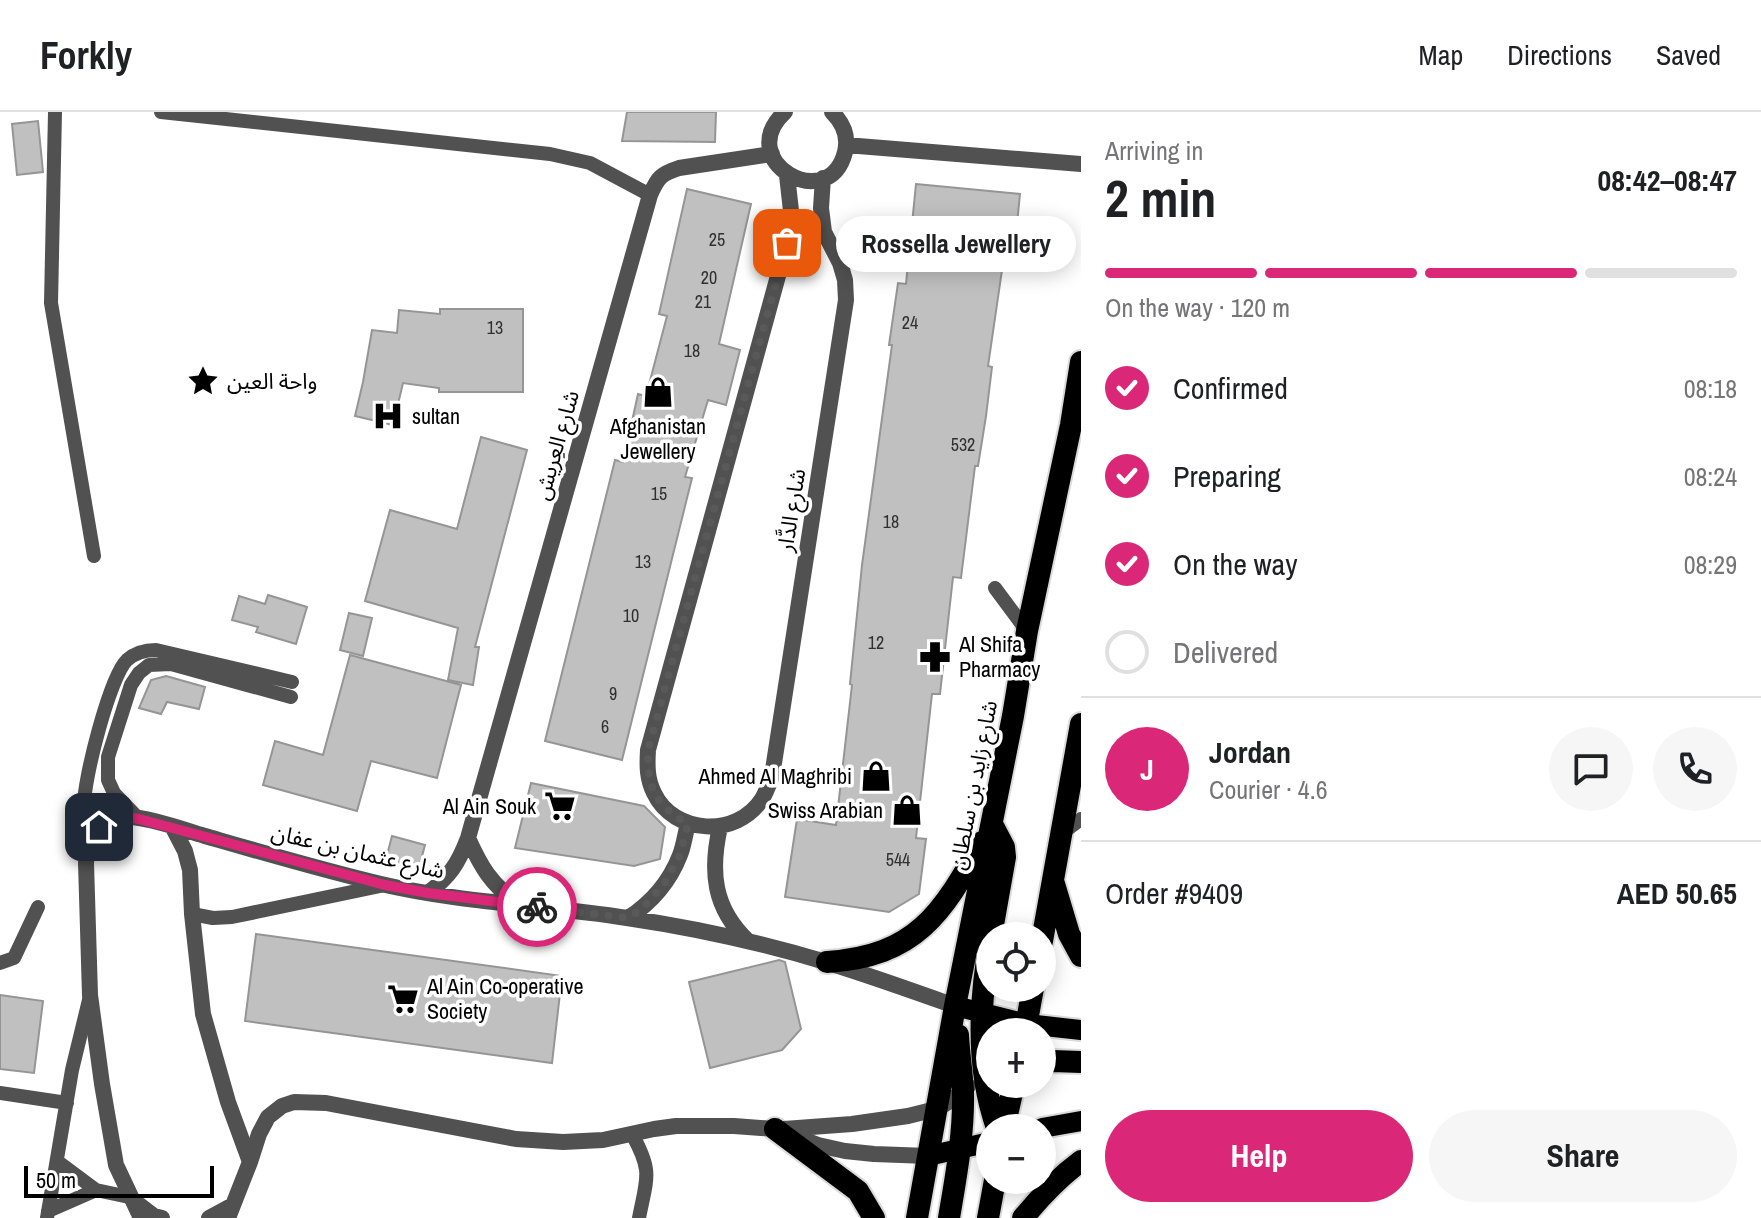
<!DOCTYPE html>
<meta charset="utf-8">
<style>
:root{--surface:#fff;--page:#f6f6f6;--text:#202124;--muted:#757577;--line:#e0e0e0;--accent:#db2777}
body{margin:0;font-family:"Archivo Narrow","Noto Sans Arabic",sans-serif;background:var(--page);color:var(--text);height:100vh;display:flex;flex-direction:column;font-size:30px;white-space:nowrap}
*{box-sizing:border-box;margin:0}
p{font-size:26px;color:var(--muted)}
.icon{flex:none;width:44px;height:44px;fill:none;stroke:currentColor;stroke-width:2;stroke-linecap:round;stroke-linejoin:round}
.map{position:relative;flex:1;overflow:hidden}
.drawer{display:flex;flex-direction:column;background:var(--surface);width:680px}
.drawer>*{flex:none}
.controls{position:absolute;left:976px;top:810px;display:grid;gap:16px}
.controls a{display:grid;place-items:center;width:80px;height:80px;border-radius:50%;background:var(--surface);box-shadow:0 4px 20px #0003;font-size:40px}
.scale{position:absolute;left:24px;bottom:20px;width:190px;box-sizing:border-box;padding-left:8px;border:4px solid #000;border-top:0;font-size:22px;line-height:28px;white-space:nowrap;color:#000;-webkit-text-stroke:6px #fff;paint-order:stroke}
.pin{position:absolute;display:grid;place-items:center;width:68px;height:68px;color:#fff;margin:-34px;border-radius:16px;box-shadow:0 4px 12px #0006}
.courier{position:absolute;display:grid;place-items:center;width:80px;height:80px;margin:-40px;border:6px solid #db2777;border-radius:50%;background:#fff;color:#222;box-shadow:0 2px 10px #0007}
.bubble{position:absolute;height:56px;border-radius:28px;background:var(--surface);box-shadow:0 4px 20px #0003;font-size:26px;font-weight:700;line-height:56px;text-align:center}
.head em{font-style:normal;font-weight:700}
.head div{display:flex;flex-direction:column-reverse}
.head{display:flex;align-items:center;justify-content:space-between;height:136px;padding:0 24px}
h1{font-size:52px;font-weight:700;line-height:60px}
.bar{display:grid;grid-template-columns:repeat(4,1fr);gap:12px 8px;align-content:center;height:96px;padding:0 24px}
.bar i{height:10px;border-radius:6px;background:var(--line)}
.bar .selected{background:var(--accent)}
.bar p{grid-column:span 4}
.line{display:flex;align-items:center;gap:20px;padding:0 24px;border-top:2px solid var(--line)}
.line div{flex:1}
.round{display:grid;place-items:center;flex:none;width:84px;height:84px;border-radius:42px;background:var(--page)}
ol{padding:0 24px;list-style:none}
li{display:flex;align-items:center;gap:24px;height:88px}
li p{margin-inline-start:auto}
li .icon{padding:8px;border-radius:50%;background:var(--accent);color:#fff;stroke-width:4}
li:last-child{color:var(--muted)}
li i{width:44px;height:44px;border:4px solid var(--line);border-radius:50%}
.action{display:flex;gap:16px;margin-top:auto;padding:16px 24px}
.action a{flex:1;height:92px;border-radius:48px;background:var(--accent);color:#fff;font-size:32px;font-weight:700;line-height:92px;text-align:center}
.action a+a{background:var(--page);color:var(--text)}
header{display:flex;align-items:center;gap:48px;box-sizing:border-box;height:112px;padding:0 40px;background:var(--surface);border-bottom:2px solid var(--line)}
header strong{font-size:38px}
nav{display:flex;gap:44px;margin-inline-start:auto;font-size:28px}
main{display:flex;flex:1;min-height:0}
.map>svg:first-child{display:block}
.building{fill:#c0c0c0;stroke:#959595;stroke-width:2}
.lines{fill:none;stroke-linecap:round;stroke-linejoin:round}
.primary-casing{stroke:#dbdbdb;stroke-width:24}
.trunk-casing{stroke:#dbdbdb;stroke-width:26}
.service{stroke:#515151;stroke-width:14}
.minor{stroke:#515151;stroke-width:16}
.primary{stroke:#000;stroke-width:20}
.trunk{stroke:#000;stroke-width:22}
.done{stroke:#595959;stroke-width:8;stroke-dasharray:0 14.4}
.route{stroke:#db2777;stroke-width:10}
.labels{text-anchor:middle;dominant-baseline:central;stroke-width:7;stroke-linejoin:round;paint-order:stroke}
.number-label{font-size:18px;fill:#303030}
.poi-label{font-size:22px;fill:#000;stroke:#fff;text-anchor:start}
.street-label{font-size:22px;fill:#000;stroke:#fff}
</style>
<header>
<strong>Forkly</strong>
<nav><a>Map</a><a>Directions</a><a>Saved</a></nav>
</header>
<main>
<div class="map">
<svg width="1081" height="1106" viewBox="0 0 1081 1106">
<rect width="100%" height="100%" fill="#fff"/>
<path class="building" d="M627 0H716L715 30 622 29Z
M38 9 43 60 17 63 12 12Z
M916 72 1020 82 1013 152 1003 151 988 254 992 255 986 304 978 354H975L961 466 953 465 940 582H932L916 726 926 727 919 782 889 800 785 785 797 707 836 713 852 573 850 572 862 453 892 233H889L898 171 906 172Z
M687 77 751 92 719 232 740 238 726 293 708 288 685 365 692 366 622 648 545 629 615 348 623 350 638 282 646 284 667 204 659 202Z
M440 197H523V280H439V276L403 271 393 313 355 304 363 270 372 218 397 221 399 198 440 202Z
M481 325 527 338 475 535H479L473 573 448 568 458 516 365 489 390 398 457 417Z
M268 483 307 495 296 532 256 520 258 515 232 508 239 484 265 492Z
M349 501 372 506 363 544 340 538Z
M350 543 461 573 437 666 371 649 357 699 263 673 275 629 323 643Z
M166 564 205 575 199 597 167 590 161 602 139 596 151 568Z
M531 671 644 694 665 715 660 747 634 754 515 736Z
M392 724 425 733 419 756 386 747Z
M256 822 562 864 552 951 245 909Z
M779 848 785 850 801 917 782 938 710 956 689 870Z
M0 883 43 889 34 961 0 957Z"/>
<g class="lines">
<defs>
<path id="primary" d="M955 894 1027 912 1081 918
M1042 1016 1081 1009
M928 1044 990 1030"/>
<path id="trunk" d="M1054 772 1069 822 1081 844
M991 824 1005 745 1004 735 992 712
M1042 829 1081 612
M990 830C979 891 976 957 997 1016
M827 850C916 844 942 802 982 730
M1025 920 1033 876
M1042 950 1053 949 1081 950
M1004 1016 1014 972
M775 1017 858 1079 874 1106
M917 1106 955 894 1013 604 1027 519 1071 313 1081 250
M949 1106C956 1064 964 1022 963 980 962 961 959 942 958 923
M988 1106 995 1068
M1023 1106C1041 1084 1058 1066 1081 1049"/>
</defs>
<use href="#primary" class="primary-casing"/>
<use href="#trunk" class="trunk-casing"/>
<path class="service" d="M55 0 51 191 94 444
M161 0 550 42 590 51 650 83
M995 476 1027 519
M139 707 114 681 108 668V645L131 573 139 561 149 553 171 552 291 585
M1061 722 1081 707
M90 726C87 716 84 706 84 695 83 669 110 564 127 548 136 540 146 538 156 538L292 570
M192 802 213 806 232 805 385 773
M0 851 14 846 38 795
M0 981 67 991
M632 1022C653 1060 647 1065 639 1106
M57 1049 96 1078 129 1085
M48 1099 96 1078
M47 1106 72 958 89 888"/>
<path class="minor" d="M785 0C732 49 829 104 845 40 849 24 843 11 832 0
M846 33 1081 52
M787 63 791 99 787 131 648 638C647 654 647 667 654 681 674 723 737 726 762 687 766 681 769 672 772 664L846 188 845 168 840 151 824 120 821 96 823 66
M172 714 185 739 190 758 192 802 203 902 228 990 250 1050
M720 715C710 759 713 796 748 829
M468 726C481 755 491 772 517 791
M428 781C450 764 458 752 468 726L650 83C658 65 661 62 679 56L772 42
M628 806C651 791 670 769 680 743 684 733 685 722 688 712
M784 1017 852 1012 908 1004 936 997 952 988 968 974
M137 1091 154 1104 162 1106
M141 1106 116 1053 102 972 90 883 86 751C88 727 94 707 123 705 142 703 185 718 205 724 264 741 322 758 381 772 462 791 546 793 627 806 695 816 763 831 829 851 871 864 913 879 955 894
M209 1106 233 1093
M228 1106 250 1050 259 1022 268 1005 282 994 294 990 326 991 516 1027 563 1030 603 1028 654 1017 676 1014H734L775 1017 818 1033 845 1039 874 1042 928 1044"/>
<use href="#primary" class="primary"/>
<use href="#trunk" class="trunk"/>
</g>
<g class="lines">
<path class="done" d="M537 795 628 806 642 797 664 772 680 743 688 712C655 693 647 676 648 638L787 131"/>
<path class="route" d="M99 715C112 705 124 704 139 707L385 773 428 781 537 795"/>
</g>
<defs>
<symbol id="sight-bare" viewBox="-9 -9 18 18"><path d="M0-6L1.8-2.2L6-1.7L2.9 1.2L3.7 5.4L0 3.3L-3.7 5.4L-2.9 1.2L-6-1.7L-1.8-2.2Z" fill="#000" stroke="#fff" stroke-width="2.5" paint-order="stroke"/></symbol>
<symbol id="shop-bare" viewBox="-9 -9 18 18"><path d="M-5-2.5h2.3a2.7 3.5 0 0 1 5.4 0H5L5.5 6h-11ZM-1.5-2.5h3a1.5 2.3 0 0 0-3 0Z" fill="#000" stroke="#fff" stroke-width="2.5" paint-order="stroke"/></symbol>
<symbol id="hospital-bare" viewBox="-9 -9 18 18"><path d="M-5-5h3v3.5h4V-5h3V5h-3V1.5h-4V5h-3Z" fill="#000" stroke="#fff" stroke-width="2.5" paint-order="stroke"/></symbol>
<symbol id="pharmacy-bare" viewBox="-9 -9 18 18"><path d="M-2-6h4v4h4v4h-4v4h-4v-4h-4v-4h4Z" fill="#000" stroke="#fff" stroke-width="2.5" paint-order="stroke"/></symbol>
<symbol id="supermarket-bare" viewBox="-9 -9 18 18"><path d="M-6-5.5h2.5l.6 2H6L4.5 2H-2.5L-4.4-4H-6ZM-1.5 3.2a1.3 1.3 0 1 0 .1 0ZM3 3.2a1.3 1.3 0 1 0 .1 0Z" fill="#000" stroke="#fff" stroke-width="2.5" paint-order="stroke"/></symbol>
</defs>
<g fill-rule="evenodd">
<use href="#sight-bare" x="181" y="247" width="44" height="44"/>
<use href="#shop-bare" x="636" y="258" width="44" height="44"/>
<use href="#hospital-bare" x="366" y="282" width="44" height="44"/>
<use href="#pharmacy-bare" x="913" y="523" width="44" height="44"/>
<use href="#shop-bare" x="854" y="642" width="44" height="44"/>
<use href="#supermarket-bare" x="538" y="672" width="44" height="44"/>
<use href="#shop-bare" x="885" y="676" width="44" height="44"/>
<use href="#supermarket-bare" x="381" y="865" width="44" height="44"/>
</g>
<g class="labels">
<g class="number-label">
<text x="717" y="127">25</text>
<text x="709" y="165">20</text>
<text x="703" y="189">21</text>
<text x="910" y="210">24</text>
<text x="495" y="215">13</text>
<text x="692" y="238">18</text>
<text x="963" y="332">532</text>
<text x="659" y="381">15</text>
<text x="891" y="409">18</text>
<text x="643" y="449">13</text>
<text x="631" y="503">10</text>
<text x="876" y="530">12</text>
<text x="613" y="581">9</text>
<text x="605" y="614">6</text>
<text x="898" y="747">544</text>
</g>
<g class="poi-label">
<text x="227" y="269">واحة العين</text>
<text x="412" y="304">sultan</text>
<text x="658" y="314" text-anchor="middle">Afghanistan<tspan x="658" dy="25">Jewellery</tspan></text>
<text x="959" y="532">Al Shifa<tspan x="959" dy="25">Pharmacy</tspan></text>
<text x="852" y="664" text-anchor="end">Ahmed Al Maghribi</text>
<text x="536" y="694" text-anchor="end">Al Ain Souk</text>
<text x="883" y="698" text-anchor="end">Swiss Arabian</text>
<text x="427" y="874">Al Ain Co-operative<tspan x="427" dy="25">Society</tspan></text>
</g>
<g class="street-label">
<text transform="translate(556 333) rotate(-74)">شارع العِريش</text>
<text transform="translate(791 398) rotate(-81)">شارع الدَّار</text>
<text transform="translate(973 673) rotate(-79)">شارع زايد بن سلطان</text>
<text transform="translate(358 739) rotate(13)">شارع عثمان بن عفان</text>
</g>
</g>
</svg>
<div class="controls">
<a><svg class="icon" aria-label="locate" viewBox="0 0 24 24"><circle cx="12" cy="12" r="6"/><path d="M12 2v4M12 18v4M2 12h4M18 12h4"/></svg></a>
<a>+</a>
<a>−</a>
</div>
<div class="scale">50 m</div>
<div class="pin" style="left:787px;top:131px;background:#ea580c"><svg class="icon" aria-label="bag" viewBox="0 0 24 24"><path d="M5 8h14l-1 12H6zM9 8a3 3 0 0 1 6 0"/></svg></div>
<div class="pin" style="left:99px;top:715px;background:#1f2937"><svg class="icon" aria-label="home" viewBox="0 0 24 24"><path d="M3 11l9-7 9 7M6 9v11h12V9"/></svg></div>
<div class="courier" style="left:537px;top:795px"><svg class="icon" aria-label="bike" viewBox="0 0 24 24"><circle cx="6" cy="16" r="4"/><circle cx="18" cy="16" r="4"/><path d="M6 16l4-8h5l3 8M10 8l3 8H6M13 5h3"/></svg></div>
<div class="bubble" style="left:836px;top:104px;width:240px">Rossella Jewellery</div>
</div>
<section class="drawer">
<div class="head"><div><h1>2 min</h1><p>Arriving in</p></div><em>08:42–08:47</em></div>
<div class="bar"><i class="selected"></i><i class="selected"></i><i class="selected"></i><i></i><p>On the way · 120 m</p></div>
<ol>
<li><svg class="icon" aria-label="check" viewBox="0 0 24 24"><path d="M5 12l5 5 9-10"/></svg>Confirmed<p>08:18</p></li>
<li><svg class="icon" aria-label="check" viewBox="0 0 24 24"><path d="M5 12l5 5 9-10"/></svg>Preparing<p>08:24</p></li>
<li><svg class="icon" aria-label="check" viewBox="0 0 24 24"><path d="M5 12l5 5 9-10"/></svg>On the way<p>08:29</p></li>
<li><i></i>Delivered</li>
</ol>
<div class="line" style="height:144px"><b class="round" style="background:var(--accent);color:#fff">J</b><div><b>Jordan</b><p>Courier · 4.6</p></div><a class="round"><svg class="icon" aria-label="chat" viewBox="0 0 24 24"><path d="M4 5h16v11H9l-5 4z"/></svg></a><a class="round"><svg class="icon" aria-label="phone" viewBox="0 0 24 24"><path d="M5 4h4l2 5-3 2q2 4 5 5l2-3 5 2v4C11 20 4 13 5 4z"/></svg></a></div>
<div class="line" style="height:104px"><div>Order #9409</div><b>AED 50.65</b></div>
<div class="action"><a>Help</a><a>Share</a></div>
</section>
</main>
